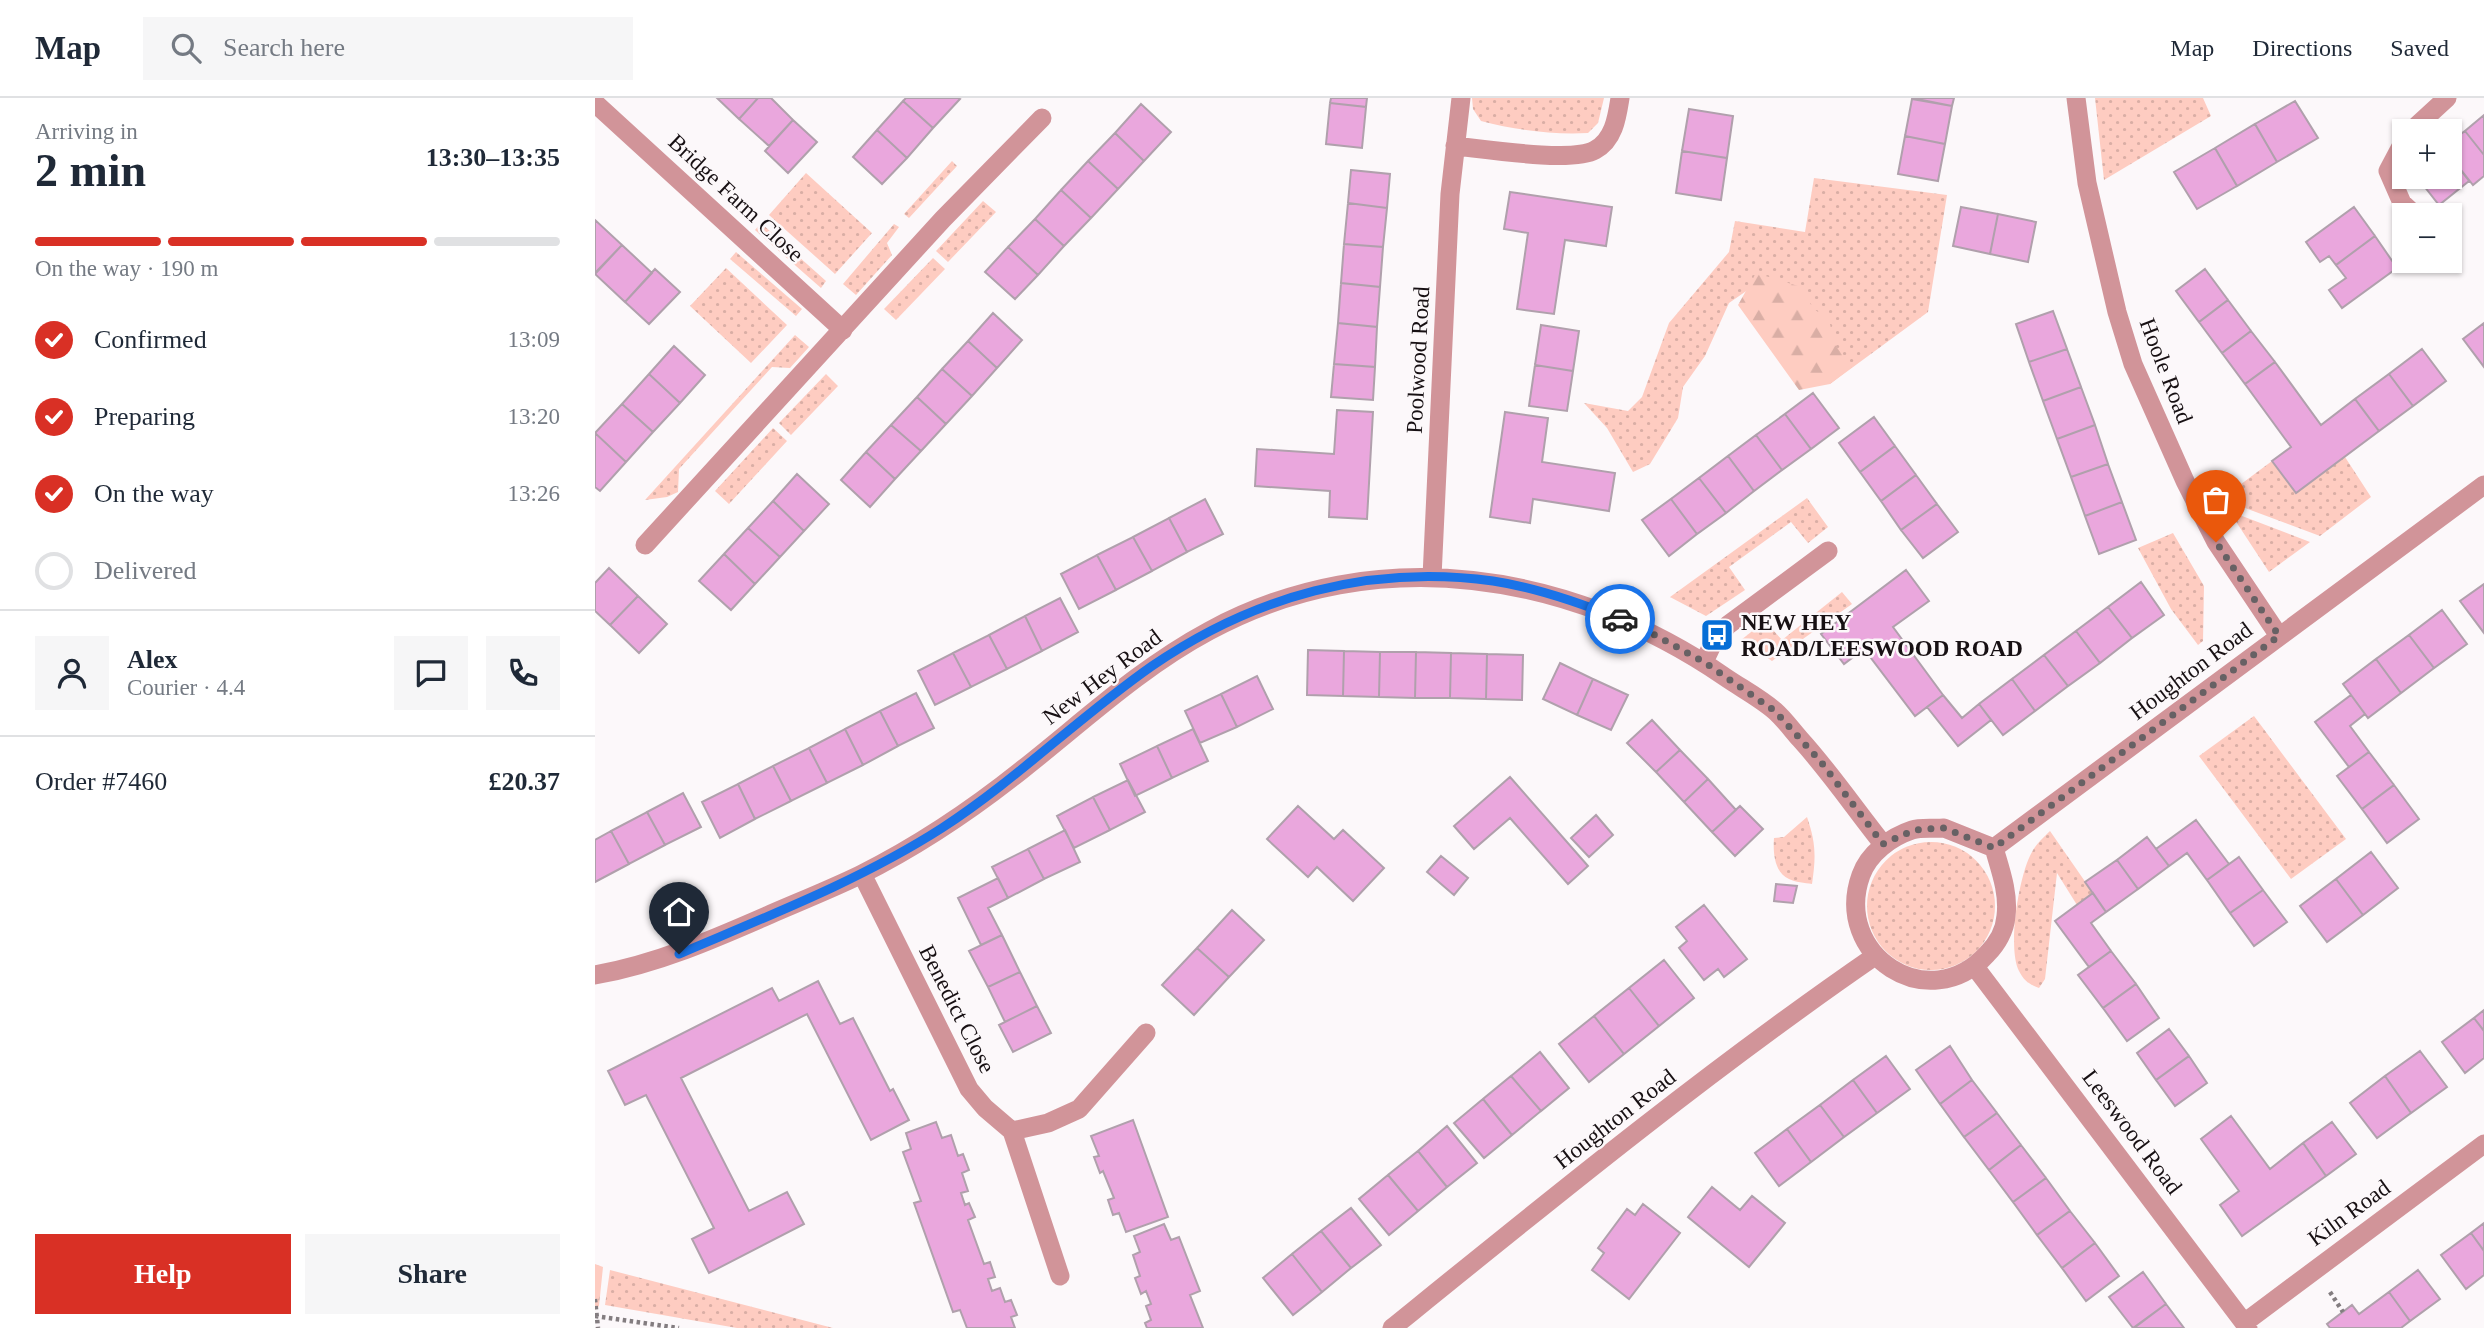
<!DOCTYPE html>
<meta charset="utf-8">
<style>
:root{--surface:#fff;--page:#f6f6f7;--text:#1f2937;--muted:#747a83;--line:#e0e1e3;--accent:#d93025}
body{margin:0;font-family:Georgia,serif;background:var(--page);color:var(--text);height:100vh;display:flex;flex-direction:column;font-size:26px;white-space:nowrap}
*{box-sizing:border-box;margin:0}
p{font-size:23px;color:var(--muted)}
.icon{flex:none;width:38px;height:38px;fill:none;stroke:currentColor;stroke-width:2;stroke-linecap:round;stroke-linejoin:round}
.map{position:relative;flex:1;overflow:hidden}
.drawer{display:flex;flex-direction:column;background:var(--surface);width:595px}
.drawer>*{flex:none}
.controls{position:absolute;left:1797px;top:21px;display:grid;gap:14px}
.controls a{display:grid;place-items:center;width:70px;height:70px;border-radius:0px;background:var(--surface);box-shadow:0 2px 5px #0004;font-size:35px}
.pin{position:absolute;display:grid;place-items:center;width:60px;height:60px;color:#fff;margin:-72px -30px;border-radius:50% 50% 50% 0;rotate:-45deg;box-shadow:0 0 7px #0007}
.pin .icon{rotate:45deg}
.courier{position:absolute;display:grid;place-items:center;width:70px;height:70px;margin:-35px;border:5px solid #1a73e8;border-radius:50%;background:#fff;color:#222;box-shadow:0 2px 9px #0007}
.head em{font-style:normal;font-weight:700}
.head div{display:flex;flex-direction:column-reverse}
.head{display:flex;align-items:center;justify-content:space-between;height:119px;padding:0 35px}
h1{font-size:46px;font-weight:700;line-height:52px}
.bar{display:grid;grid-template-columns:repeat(4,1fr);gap:10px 7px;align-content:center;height:84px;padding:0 35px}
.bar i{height:9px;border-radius:5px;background:var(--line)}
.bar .on{background:var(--accent)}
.bar p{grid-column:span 4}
.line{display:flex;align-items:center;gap:18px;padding:0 35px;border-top:2px solid var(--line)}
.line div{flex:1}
.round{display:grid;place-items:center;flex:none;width:74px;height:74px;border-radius:0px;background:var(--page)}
ol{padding:0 35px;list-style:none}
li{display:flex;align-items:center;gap:21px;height:77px}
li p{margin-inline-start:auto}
li .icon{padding:7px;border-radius:50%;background:var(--accent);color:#fff;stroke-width:4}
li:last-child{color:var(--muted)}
li i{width:38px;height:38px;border:4px solid var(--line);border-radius:50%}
.primary-button{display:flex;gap:14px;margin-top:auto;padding:14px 35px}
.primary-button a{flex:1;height:80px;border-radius:0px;background:var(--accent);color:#fff;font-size:28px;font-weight:700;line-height:80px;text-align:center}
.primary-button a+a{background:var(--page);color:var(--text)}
header{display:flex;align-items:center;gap:42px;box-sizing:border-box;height:98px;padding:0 35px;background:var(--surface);border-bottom:2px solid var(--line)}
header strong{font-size:33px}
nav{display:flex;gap:38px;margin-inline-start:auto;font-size:24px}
.search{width:490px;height:63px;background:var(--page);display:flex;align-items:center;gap:18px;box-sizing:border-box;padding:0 24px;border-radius:0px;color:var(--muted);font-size:26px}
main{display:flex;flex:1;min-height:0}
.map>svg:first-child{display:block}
.green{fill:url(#green-dots)}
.forest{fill:url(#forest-firs)}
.building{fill:#eaa7dd;stroke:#b0a0ac;stroke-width:2}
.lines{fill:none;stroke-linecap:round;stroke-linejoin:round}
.path{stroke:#837d80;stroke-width:4.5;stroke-dasharray:3.5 3.5;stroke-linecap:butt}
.minor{stroke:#d19499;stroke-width:19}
.done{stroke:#676164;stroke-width:7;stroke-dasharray:0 12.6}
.route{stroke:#1a73e8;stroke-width:9}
.labels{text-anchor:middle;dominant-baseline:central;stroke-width:5;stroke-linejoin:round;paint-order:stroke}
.street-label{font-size:23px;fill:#171013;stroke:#fcf8fa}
.poi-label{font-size:23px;font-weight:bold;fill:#171013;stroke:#fcf8fa;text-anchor:start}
</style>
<header>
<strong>Map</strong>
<div class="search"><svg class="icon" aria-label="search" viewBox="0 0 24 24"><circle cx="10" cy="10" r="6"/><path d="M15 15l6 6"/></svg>Search here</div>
<nav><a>Map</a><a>Directions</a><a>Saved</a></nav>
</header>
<main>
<section class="drawer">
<div class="head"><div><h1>2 min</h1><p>Arriving in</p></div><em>13:30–13:35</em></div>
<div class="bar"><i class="on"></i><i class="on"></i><i class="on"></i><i></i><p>On the way · 190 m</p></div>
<ol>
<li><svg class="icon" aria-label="check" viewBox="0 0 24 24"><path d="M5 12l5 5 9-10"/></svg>Confirmed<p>13:09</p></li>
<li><svg class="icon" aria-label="check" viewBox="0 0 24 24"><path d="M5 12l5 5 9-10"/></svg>Preparing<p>13:20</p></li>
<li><svg class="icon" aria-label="check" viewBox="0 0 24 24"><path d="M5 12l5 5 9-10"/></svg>On the way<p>13:26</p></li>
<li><i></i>Delivered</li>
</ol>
<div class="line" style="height:126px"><a class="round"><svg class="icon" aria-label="person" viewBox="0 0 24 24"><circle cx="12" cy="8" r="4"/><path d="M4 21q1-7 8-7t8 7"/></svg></a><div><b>Alex</b><p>Courier · 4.4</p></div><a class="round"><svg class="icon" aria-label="chat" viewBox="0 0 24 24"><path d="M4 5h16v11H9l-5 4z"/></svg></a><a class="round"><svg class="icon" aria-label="phone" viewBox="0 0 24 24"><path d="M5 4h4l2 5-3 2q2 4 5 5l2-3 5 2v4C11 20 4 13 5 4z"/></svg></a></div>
<div class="line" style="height:91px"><div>Order #7460</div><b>£20.37</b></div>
<div class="primary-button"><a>Help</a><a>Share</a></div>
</section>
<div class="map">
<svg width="1889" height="1230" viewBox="0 0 1889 1230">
<defs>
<pattern id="green-dots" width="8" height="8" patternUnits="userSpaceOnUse" patternTransform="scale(1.75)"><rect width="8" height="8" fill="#feccc1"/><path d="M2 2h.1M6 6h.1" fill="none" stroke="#d9aea5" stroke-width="1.8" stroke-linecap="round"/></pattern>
<pattern id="forest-firs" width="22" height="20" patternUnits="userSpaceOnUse" patternTransform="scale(1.75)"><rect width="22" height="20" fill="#feccc1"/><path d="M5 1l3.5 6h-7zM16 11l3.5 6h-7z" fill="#d9aea5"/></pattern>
</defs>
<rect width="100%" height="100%" fill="#fcf8fa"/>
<path class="green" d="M877 0H1009L1003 25 993 35C958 37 920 32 886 23L878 11Z
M1500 0H1608L1616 18 1509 82Z
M357 63 362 68 314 120 309 116Z
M211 75 277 135 240 176 174 117Z
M1219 80 1352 97 1333 214 1235 286 1160 187 1134 205 1110 258 1088 289 1083 320 1055 366 1038 374 1012 330 989 305 1033 313 1047 299 1074 225 1134 154 1140 123 1210 134Z
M388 103 401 114 353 164 341 153Z
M166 125 231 183 226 190 160 132Z
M299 126 304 129 292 145 297 157 261 197 248 186Z
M141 154 207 211 201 218 135 161Z
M338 160 350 171 301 222 289 211Z
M131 170 192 227 156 265 95 208Z
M200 237 214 249 195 270 177 269 84 371 83 394 72 399 50 402Z
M231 276 243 288 196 337 184 325Z
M178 330 192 343 134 406 120 393Z
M1750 359 1776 399 1725 438 1626 401 1677 363 1701 395Z
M1212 400 1233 429 1213 445 1196 424 1134 469 1150 492 1111 518 1075 499Z
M1634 413 1715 444 1674 474Z
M1578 435 1609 488 1608 543 1603 547 1576 511 1543 450Z
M1247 494 1257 506 1177 563 1146 542 1170 523 1187 542Z
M1659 618 1751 741 1696 781 1604 658Z
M1212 719C1221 745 1221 759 1217 786 1210 785 1200 784 1194 781 1179 774 1178 754 1179 740L1189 739Z
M1455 733 1498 795 1482 807 1462 775 1450 881 1444 890C1434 886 1429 883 1424 873 1412 850 1424 776 1437 754 1441 746 1449 739 1455 733Z
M1272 808a64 64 0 1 1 128 0a64 64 0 1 1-128 0Z
M15 1172 238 1230H142L10 1207Z"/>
<path class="forest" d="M1161 175 1203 188 1219 211 1234 222 1240 247 1257 269 1235 286 1204 292 1143 207Z
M0 1166 8 1169 4 1208 0 1212Z"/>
<path class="building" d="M122 0H163L144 21Z
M163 0H176L198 22 174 48 144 21Z
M311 0H363L365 1 338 30 308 3Z
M736 0H772L771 9 735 5Z
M1317 0H1359L1357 8Z
M1317 1 1357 8 1350 46 1310 38Z
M308 3 338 30 312 60 282 32Z
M1700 3 1723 40 1682 64 1660 26Z
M735 5 771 9 767 50 731 46Z
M546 6 576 34 549 63 520 35Z
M1094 11 1138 18 1132 60 1087 53Z
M1889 17V57L1870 33Z
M198 22 222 44 193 75 170 53Z
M1660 26 1682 64 1642 88 1620 50Z
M282 32 312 60 287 86 258 59Z
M1870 33 1889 57V78L1878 87 1855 58V44Z
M520 35 549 63 523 91 493 63Z
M1310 38 1350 46 1343 83 1303 76Z
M1620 50 1642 88 1602 111 1579 74Z
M1087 53 1132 60 1126 102 1081 95Z
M1855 58 1874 83 1844 107 1822 79H1855Z
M493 63 523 91 496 120 466 92Z
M756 72 795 76 792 110 753 105Z
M466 92 496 120 469 148 440 121Z
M915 94 1017 109 1011 148 970 142 959 216 922 211 933 135 909 131Z
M753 105 792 110 788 149 749 146Z
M1366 109 1403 116 1395 156 1358 148Z
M1759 109 1780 138 1741 167 1734 158 1725 164 1711 144Z
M1403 116 1441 124 1433 164 1395 156Z
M440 121 469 148 443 177 413 149Z
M0 122 27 147 0 175Z
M1780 138 1802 170 1747 210 1734 192 1751 180 1741 167Z
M749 146 788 149 785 189 746 185Z
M27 147 57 175 30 204 0 176Z
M413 149 443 177 420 201 390 174Z
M60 171 85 194 54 226 30 204Z
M1610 171 1633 202 1604 224 1581 193Z
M746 185 785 189 782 229 743 225Z
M1633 202 1656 233 1627 255 1604 224Z
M1458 213 1472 251 1434 264 1421 226Z
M398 215 427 242 402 270 373 243Z
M743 225 782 229 780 269 739 266Z
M1889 225V269L1868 241Z
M946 227 984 233 978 273 940 267Z
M1656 233 1680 264 1650 286 1627 255Z
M373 243 402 270 377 298 347 271Z
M79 248 110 277 85 305 54 276Z
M1472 251 1486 289 1448 303 1434 264Z
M1827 251 1851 283 1818 308 1794 276Z
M1680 264 1726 327 1760 301 1784 333 1701 395 1677 363 1696 349 1650 286Z
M739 266 780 269 778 302 736 299Z
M940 267 978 273 972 313 934 308Z
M347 271 377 298 351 326 322 299Z
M54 276 85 305 58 334 27 306Z
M1794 276 1818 308 1784 333 1760 301Z
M1486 289 1500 327 1462 341 1448 303Z
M1218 295 1244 330 1216 351 1190 316Z
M322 299 351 326 326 353 296 327Z
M27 306 58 334 31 364 0 335Z
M742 312 778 314 772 421 734 419 735 393 660 388 662 351 739 356Z
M910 314 953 320 947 364 1020 375 1014 413 938 401 935 425 895 419Z
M1190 316 1216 351 1187 372 1161 337Z
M1279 319 1300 348 1265 374 1244 345Z
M296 327 326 353 300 381 271 354Z
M1500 327 1513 366 1476 379 1462 341Z
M0 335 31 364 5 393 0 389Z
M1161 337 1187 372 1159 393 1133 358Z
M1300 348 1321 377 1286 403 1265 374Z
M271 354 300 381 275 409 246 382Z
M1133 358 1159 393 1131 415 1104 380Z
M1513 366 1527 404 1490 418 1476 379Z
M202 376 234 406 209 433 178 403Z
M1321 377 1342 406 1306 432 1286 403Z
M1104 380 1131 415 1102 436 1076 401Z
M610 401 628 436 592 454 574 420Z
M1076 401 1102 436 1074 458 1047 422Z
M178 403 209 433 185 459 153 430Z
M1527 404 1541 442 1504 456 1490 418Z
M1342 406 1363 434 1328 460 1306 432Z
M574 420 592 454 557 473 538 439Z
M153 430 185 459 160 486 129 456Z
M538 439 557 473 521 492 502 457Z
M129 456 160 486 136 512 104 483Z
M502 457 521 492 484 511 466 476Z
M14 470 43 498 15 527 0 513V485Z
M1311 472 1334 503 1298 529 1348 597 1320 618 1269 551 1249 566 1226 536Z
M1546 484 1569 517 1537 540 1513 509Z
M1889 486V535L1865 503Z
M43 498 72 526 44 555 15 527Z
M465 500 483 534 447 553 430 518Z
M1513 509 1537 540 1505 565 1481 533Z
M1847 512 1872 546 1839 570 1814 537Z
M430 518 447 553 412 571 394 537Z
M1481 533 1505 565 1473 588 1449 557Z
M394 537 412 571 376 589 358 555Z
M1814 537 1839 570 1806 595 1781 561Z
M713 552 749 553 748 598 712 597Z
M749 553 785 554 784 599 748 598Z
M785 554H821L820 600 784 599Z
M821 554 856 555 855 600H820Z
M358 555 376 589 340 607 323 573Z
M856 555 892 556 891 601 855 600Z
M892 556 928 557 927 602 891 601Z
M1449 557 1473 588 1440 613 1417 581Z
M1781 561 1806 595 1773 620 1748 586Z
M965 565 998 581 982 617 948 601Z
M662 578 678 611 642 629 626 596Z
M998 581 1033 597 1016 632 982 617Z
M1417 581 1440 613 1408 637 1384 606Z
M321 595 339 630 303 648 285 613Z
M626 596 642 629 605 645 590 613Z
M1348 597 1367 620 1384 606 1396 622 1363 648 1332 609Z
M1756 597 1770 616 1755 628 1774 654 1754 669 1720 624Z
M285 613 303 648 268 667 250 631Z
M1057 622 1085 652 1061 674 1032 645Z
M250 631 268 667 232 685 214 650Z
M598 631 613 663 577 680 562 648Z
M562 648 577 680 540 698 525 666Z
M214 650 232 685 196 703 178 668Z
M1085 652 1113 681 1089 704 1061 674Z
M1774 654 1799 687 1767 711 1742 678Z
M178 668 196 703 160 721 143 686Z
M915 679 993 768 973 786 915 720 879 751 859 728Z
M1113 681 1141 712 1117 734 1089 704Z
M533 682 550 714 515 732 498 699Z
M143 686 160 721 125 740 107 704Z
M1799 687 1824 721 1792 745 1767 711Z
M88 695 106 729 70 747 52 714Z
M498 699 515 732 479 750 462 718Z
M703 708 739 741 748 732 789 770 758 803 722 769 713 779 672 741Z
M1145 708 1168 731 1140 758 1117 734Z
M52 714 70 747 34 766 16 733Z
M1001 717 1018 737 994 759 976 740Z
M1601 722 1634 766 1612 782 1592 755 1574 768 1561 751Z
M470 732 485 764 449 781 433 751Z
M16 733 34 766 0 784V742Z
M1552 739 1574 768 1543 791 1522 762Z
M433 751 449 781 413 800 397 769Z
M1776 754 1803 790 1768 817 1741 781Z
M846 758 873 780 859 797 832 774Z
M1644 759 1668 792 1635 815 1612 782Z
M1522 762 1543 791 1511 814 1490 784Z
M403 780 413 800 393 810 407 837 386 847 363 800Z
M1741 781 1768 817 1732 844 1705 808Z
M1181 786 1202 788 1198 805 1179 803Z
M1668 792 1692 824 1659 848 1635 815Z
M1498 795 1511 814 1496 825 1516 853 1494 869 1460 823Z
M1109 807 1152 861 1129 879 1123 871 1109 882 1084 850 1092 843 1081 829Z
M637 812 669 842 634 879 602 850Z
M407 837 425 874 393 889 374 853Z
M602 850 634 879 599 917 567 887Z
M1516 853 1541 886 1508 910 1483 877Z
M1069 862 1099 900 1064 928 1034 890Z
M425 874 442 908 410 924 393 889Z
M223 883 245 926 258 920 295 993 298 991 314 1022 276 1042 212 916 86 980 154 1113 192 1094 209 1126 114 1175 97 1141 119 1130 51 997 30 1007 13 973 177 890 184 903Z
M1541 886 1564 920 1532 943 1508 910Z
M1034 890 1064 928 1029 956 999 918Z
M442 908 456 935 418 954 404 927Z
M1889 912V933L1879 920Z
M999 918 1029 956 994 984 964 946Z
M1879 920 1889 933V960L1870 975 1847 944Z
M1574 931 1594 958 1561 982 1542 955Z
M1355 948 1377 982 1345 1006 1321 972Z
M1825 953 1852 989 1816 1015 1790 978Z
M945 954 974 990 946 1013 916 978Z
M1291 958 1315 991 1282 1015 1258 982Z
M1594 958 1612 985 1580 1008 1561 982Z
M916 978 946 1013 917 1037 888 1001Z
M1790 978 1816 1015 1782 1040 1755 1005Z
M1258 982 1282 1015 1249 1039 1225 1007Z
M1377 982 1402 1015 1369 1039 1345 1006Z
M888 1001 917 1037 889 1060 859 1025Z
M1225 1007 1249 1039 1216 1064 1192 1031Z
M1402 1015 1426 1047 1394 1072 1369 1039Z
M1636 1018 1675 1071 1708 1045 1731 1078 1647 1138 1625 1107 1644 1093 1606 1041Z
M538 1022 573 1119 531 1134 524 1115 518 1117 513 1102 519 1100 508 1073 505 1075 499 1059 504 1058 496 1038Z
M341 1024 347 1040 356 1037 363 1058 368 1056 374 1072 367 1075 373 1093 366 1095 370 1107 374 1105 380 1119 373 1122 389 1166 395 1164 400 1179 393 1181 397 1193 405 1190 410 1204 416 1202 422 1217 416 1219 420 1230H372L365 1212 358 1214 319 1105 326 1103 308 1054 316 1051 311 1035Z
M1737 1024 1761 1056 1731 1078 1708 1045Z
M852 1028 882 1065 852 1089 823 1053Z
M1192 1031 1216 1064 1184 1088 1160 1055Z
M1426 1047 1451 1080 1418 1104 1394 1072Z
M823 1053 852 1089 823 1113 793 1077Z
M793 1077 823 1113 794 1137 764 1101Z
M1451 1080 1475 1113 1442 1137 1418 1104Z
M1117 1089 1145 1112 1157 1098 1190 1125 1154 1169 1093 1119Z
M1048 1106 1085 1135 1034 1201 997 1172 1009 1155 1003 1150 1032 1111 1040 1117Z
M756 1110 786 1147 756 1170 726 1133Z
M1475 1113 1500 1145 1467 1170 1442 1137Z
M1889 1125V1153L1876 1135Z
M569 1126 576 1142 584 1139 605 1193 595 1197 608 1230H552L550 1225 556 1222 551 1208 556 1206 551 1193 546 1196 540 1180 545 1178 538 1157 545 1154 539 1138Z
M726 1133 756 1170 727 1194 697 1156Z
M1876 1135 1889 1153V1177L1871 1191 1846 1157Z
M1500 1145 1524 1178 1491 1203 1467 1170Z
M697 1156 727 1194 698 1217 668 1180Z
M1823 1172 1845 1201 1815 1223 1794 1194Z
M1548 1174 1571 1206 1538 1230 1514 1199Z
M1794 1194 1815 1223 1806 1230H1735L1732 1226 1757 1207 1764 1216Z
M1571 1206 1589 1230H1539Z"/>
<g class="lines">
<path class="path" d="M1735 1194 1748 1214
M0 1201 3 1230
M0 1218 84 1230"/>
<path class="minor" d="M1481 0 1492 85 1522 214 1538 266 1590 383 1621 444 1684 538
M0 5 248 232
M1816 33 1852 0
M1810 41 1793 73 1807 105 1820 117
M860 48C889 51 978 65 1000 52 1019 42 1022 19 1025 0
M50 447 348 121 447 20
M837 479 855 96 866 0
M1109 564 1118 545 1133 527 1233 453
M1349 730 1399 750C1405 771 1414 795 1411 818 1410 832 1402 846 1392 856 1334 920 1237 857 1266 777 1274 755 1296 739 1317 732 1326 729 1339 731 1349 730Z
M1399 750 1889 387
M267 776 374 991 390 1010 417 1033 465 1178
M1380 869 1653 1230
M0 877C62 866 119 841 176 816 206 803 236 791 265 777 323 748 378 711 428 671 489 623 545 570 614 533 782 442 977 474 1130 579 1146 590 1165 600 1180 613 1189 621 1197 632 1205 641 1235 674 1260 711 1288 746
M417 1033 453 1025 484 1011 551 935
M1649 1225 1889 1046
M797 1230C955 1102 1113 973 1280 858"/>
</g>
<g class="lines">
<path class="done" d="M1025 521 1049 531 1109 564 1180 613 1226 664 1288 746 1319 732 1349 730 1399 750 1684 538 1621 444"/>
<path class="route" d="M84 856C173 818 266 782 347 730 421 682 484 619 557 568 659 498 775 466 898 483 938 489 988 506 1025 521"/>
</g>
<defs>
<symbol id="bus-square" viewBox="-11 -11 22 22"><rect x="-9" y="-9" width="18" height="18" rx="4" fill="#066ed6" stroke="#fcf8fa"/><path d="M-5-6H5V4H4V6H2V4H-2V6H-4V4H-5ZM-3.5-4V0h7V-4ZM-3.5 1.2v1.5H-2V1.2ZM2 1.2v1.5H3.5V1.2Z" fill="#fff"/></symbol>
</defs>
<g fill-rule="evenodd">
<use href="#bus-square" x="1103" y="518" width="38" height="38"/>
</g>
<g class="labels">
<g class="street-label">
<text transform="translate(141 100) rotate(43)">Bridge Farm Close</text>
<text transform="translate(823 262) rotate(-87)">Poolwood Road</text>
<text transform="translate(1571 273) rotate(69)">Hoole Road</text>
<text transform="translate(1596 573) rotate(-37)">Houghton Road</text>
<text transform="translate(507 579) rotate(-37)">New Hey Road</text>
<text transform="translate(362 911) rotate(63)">Benedict Close</text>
<text transform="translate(1020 1021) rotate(-38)">Houghton Road</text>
<text transform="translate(1537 1034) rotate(53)">Leeswood Road</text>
<text transform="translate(1754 1115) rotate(-36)">Kiln Road</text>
</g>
<g class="poi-label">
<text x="1146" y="524">NEW HEY<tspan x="1146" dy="26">ROAD/LEESWOOD ROAD</tspan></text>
</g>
</g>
</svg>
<div class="controls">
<a>+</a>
<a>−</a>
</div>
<div class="pin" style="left:1621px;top:444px;background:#ea580c"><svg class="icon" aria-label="bag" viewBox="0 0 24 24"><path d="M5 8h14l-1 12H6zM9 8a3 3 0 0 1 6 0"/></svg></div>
<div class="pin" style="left:84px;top:856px;background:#1f2937"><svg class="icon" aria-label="home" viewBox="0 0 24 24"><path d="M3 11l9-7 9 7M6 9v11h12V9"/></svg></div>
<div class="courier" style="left:1025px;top:521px"><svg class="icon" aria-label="car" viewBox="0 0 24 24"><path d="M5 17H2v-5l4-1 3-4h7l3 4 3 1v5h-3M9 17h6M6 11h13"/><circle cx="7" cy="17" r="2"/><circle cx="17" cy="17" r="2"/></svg></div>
</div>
</main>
